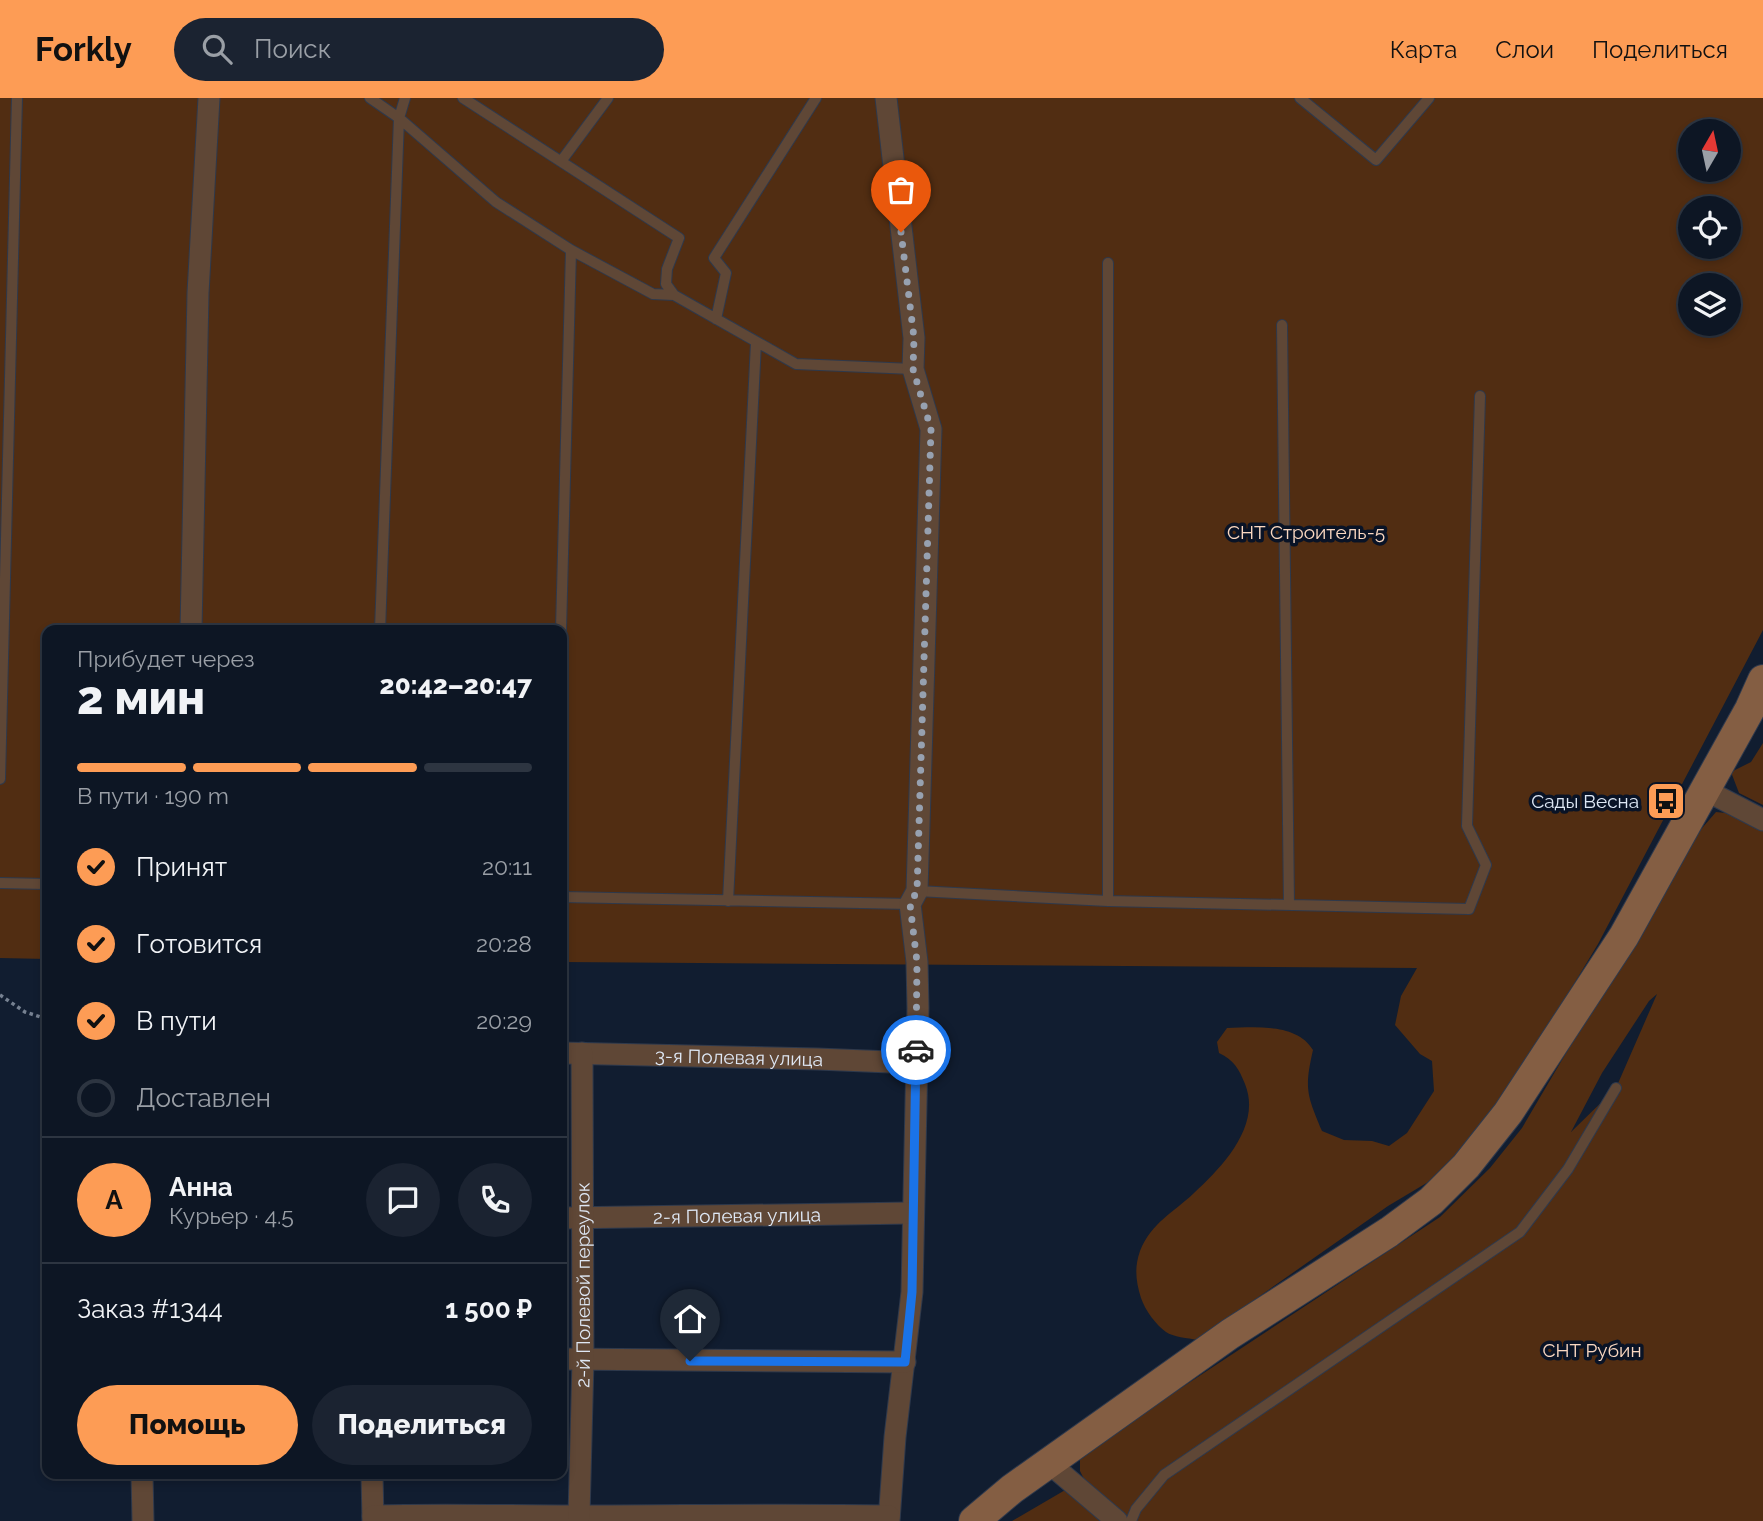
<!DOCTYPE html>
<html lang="ru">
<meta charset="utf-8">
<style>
:root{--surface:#0d1624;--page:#1b2331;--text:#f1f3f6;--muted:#9a9fa6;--line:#2d3541;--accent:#fd9c55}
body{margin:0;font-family:Raleway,sans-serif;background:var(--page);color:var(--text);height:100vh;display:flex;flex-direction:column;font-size:26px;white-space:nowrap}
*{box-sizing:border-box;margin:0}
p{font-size:23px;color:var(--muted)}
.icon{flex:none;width:38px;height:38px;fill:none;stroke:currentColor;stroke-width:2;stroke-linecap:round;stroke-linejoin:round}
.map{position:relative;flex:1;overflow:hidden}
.details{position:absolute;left:42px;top:527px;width:525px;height:854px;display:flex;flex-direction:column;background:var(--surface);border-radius:14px;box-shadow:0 4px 10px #0003,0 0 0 2px var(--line)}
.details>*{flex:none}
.needle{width:46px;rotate:9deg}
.tools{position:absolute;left:1678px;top:21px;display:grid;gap:14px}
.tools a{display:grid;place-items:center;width:63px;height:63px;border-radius:50%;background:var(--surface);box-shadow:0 4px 10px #0003,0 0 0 2px var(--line);font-size:35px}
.pin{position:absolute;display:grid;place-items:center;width:60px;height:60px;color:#fff;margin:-72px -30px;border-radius:50% 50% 50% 0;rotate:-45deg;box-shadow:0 0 7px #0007}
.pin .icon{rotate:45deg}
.courier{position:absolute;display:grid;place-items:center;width:70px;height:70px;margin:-35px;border:5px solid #1a73e8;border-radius:50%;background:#fff;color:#222;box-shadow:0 2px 9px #0007}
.overview em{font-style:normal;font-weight:800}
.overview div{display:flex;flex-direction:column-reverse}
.overview{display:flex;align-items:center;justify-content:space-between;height:119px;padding:0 35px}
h1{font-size:46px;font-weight:800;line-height:52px}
.bar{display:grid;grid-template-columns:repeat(4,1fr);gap:10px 7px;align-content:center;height:84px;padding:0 35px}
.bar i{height:9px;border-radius:5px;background:var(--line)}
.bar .on{background:var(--accent)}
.bar p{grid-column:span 4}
.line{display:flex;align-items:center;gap:18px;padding:0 35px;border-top:2px solid var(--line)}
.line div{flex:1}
.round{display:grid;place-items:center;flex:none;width:74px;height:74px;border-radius:37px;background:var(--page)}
ol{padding:0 35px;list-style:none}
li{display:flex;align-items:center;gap:21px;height:77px}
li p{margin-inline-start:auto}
li .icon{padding:7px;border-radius:50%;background:var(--accent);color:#111;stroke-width:4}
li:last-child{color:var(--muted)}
li i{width:38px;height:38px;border:4px solid var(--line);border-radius:50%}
.button{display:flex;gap:14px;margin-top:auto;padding:14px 35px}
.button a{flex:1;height:80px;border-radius:42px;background:var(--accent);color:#111;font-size:28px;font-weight:800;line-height:80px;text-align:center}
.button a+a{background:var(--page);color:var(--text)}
header{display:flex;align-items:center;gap:42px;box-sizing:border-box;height:98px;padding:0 35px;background:var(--accent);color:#111}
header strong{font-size:33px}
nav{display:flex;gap:38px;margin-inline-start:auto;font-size:24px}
.search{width:490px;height:63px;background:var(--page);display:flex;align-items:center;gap:18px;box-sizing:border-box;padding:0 24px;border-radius:38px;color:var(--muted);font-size:26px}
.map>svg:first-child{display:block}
.green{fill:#512d12;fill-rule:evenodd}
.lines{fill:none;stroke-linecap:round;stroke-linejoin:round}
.lane-casing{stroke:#2e394c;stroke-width:12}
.street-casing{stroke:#2e394c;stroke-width:23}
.secondary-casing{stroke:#2e394c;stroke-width:32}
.path{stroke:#768191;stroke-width:3.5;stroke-dasharray:3.5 3.5;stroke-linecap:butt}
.lane{stroke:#5f4736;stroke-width:10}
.street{stroke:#5f4736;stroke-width:21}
.secondary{stroke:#845e43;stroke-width:30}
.done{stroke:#97a1b0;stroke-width:7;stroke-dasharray:0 12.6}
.route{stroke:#1a73e8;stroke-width:9}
.labels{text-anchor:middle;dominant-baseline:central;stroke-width:7;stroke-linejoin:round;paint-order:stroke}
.park-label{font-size:19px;fill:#fbd8c1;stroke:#091326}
.poi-label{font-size:19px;fill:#dfe8f5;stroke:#091326;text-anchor:end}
.street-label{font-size:19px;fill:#dfe8f5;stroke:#091326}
</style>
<header>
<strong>Forkly</strong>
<div class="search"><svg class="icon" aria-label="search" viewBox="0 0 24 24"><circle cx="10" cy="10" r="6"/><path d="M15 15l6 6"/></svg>Поиск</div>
<nav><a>Карта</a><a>Слои</a><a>Поделиться</a></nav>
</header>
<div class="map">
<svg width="1763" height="1423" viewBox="0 0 1763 1423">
<rect width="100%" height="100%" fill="#111d30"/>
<path class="green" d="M0 0H1763V532L1598 846 1519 977 1455 1068 1388 1108 1197 1242C1188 1240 1173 1239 1166 1234 1156 1227 1145 1212 1141 1200 1136 1184 1134 1170 1140 1153 1152 1124 1173 1115 1194 1095 1222 1069 1262 1028 1245 986 1239 971 1234 962 1219 955L1217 944 1227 930C1255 929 1297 925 1313 952 1304 991 1307 997 1322 1033L1344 1042 1372 1043 1389 1048 1407 1035 1434 993 1432 963 1420 956 1395 927 1401 898 1417 870 562 864V532H47V861L0 860ZM1690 33H1729V72H1690ZM1690 110H1729V149H1690ZM1690 187H1729V226H1690Z
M1763 645V707L1739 695 1731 674 1751 664Z
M1716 714 1744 717 1763 731V1423H1012L1084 1381 1080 1373V1361L1122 1329 1440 1119 1490 1070 1522 1030 1690 744ZM1657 896 1616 990 1571 1034 1602 975 1649 903Z"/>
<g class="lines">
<defs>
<path id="lane" d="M370 0 399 20 496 104 571 152 653 196 674 197
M463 0 679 140 667 171 666 186 674 197 796 266 913 271
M1300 0 1376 62 1429 0
M562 62 608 0
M716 221 726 175 714 160 816 0
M1282 227 1289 807
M380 532 399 20 405 0
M561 532 571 152
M0 681 17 0
M0 785 47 786
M917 793 1108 803 1469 811 1486 767 1467 728 1480 298
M562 799 910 806
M728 803 756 245
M1108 803V165
M1131 1423 1136 1411 1164 1377 1520 1134 1568 1071 1616 990"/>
<g id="street">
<path d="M886 0 914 240 913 271 931 331 917 793 910 806 917 864 918 910 912 1194 895 1339 889 1423"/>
<path d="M191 532 198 195 209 0"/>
<path d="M1705 692 1763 722"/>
<path id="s1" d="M562 955 817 961 915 965"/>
<path id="s2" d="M562 1120 912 1115"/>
<path d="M562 1261 905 1264"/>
<path d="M1049 1365 1117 1423"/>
<path d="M142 1376 143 1423"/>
<path d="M372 1376 373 1423"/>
<path d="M373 1418C443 1416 511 1418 581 1418 683 1418 786 1416 889 1418"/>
<path id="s3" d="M579 1418 583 1262 582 955"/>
</g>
<path id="secondary" d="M974 1423 1012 1391 1230 1236 1389 1134 1431 1103 1466 1068 1508 1015 1624 838 1750 611 1763 582"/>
</defs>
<use href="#lane" class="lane-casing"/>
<use href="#street" class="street-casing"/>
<use href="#secondary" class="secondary-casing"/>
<path class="path" d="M0 897 25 914 47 921"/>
<use href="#lane" class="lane"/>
<use href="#street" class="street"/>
<use href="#secondary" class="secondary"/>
</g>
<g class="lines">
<path class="done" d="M901 134 914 240 913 271 931 331 917 793 910 806 917 864 916 952"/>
<path class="route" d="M690 1263 905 1264 912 1194 916 952"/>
</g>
<defs>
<symbol id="bus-square" viewBox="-11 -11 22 22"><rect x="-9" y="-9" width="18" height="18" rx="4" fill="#fd9c55" stroke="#091326"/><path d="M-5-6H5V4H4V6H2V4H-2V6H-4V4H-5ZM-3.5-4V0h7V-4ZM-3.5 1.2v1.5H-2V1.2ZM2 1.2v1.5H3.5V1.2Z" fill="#111"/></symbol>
</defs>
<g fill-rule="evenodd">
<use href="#bus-square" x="1644" y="681" width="44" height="44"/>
</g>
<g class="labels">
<g class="park-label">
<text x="1306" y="434">СНТ Строитель-5</text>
<text x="1592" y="1252">СНТ Рубин</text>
</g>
<g class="poi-label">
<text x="1639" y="703">Сады Весна</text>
</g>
<g class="street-label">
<text stroke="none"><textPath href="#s1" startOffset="177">3-я Полевая улица</textPath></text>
<text stroke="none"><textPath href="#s2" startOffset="175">2-я Полевая улица</textPath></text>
<text stroke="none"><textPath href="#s3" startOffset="231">2-й Полевой переулок</textPath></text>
</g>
</g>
</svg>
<div class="tools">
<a><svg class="needle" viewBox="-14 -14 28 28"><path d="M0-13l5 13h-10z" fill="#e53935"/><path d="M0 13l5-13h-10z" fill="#9a9fa6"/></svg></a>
<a><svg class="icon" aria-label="locate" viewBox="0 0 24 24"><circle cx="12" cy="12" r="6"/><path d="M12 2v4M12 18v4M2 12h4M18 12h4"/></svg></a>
<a><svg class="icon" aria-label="layers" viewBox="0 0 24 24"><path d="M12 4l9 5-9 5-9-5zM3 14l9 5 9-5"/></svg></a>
</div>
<div class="pin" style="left:901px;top:134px;background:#ea580c"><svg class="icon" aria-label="bag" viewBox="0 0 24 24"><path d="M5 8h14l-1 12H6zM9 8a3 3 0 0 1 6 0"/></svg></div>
<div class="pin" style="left:690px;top:1263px;background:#1f2937"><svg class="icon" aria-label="home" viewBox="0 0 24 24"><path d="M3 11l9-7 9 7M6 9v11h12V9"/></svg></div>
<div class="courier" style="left:916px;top:952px"><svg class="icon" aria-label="car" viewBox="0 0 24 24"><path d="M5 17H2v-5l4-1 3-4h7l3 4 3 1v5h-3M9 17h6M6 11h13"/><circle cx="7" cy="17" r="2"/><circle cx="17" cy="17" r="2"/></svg></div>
<section class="details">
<div class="overview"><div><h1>2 мин</h1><p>Прибудет через</p></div><em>20:42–20:47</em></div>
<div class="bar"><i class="on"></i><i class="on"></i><i class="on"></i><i></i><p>В пути · 190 m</p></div>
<ol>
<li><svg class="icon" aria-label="check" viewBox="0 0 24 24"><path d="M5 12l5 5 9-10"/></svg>Принят<p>20:11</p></li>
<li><svg class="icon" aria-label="check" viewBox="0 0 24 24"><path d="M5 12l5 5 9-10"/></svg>Готовится<p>20:28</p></li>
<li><svg class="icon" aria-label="check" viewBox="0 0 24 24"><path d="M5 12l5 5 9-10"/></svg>В пути<p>20:29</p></li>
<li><i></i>Доставлен</li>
</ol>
<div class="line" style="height:126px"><b class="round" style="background:var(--accent);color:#111">А</b><div><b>Анна</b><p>Курьер · 4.5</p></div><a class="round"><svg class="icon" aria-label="chat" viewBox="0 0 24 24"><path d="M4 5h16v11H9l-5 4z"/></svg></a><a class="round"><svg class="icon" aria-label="phone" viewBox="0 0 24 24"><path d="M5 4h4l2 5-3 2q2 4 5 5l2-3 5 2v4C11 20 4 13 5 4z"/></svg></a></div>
<div class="line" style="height:91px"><div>Заказ #1344</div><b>1 500 ₽</b></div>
<div class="button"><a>Помощь</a><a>Поделиться</a></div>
</section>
</div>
